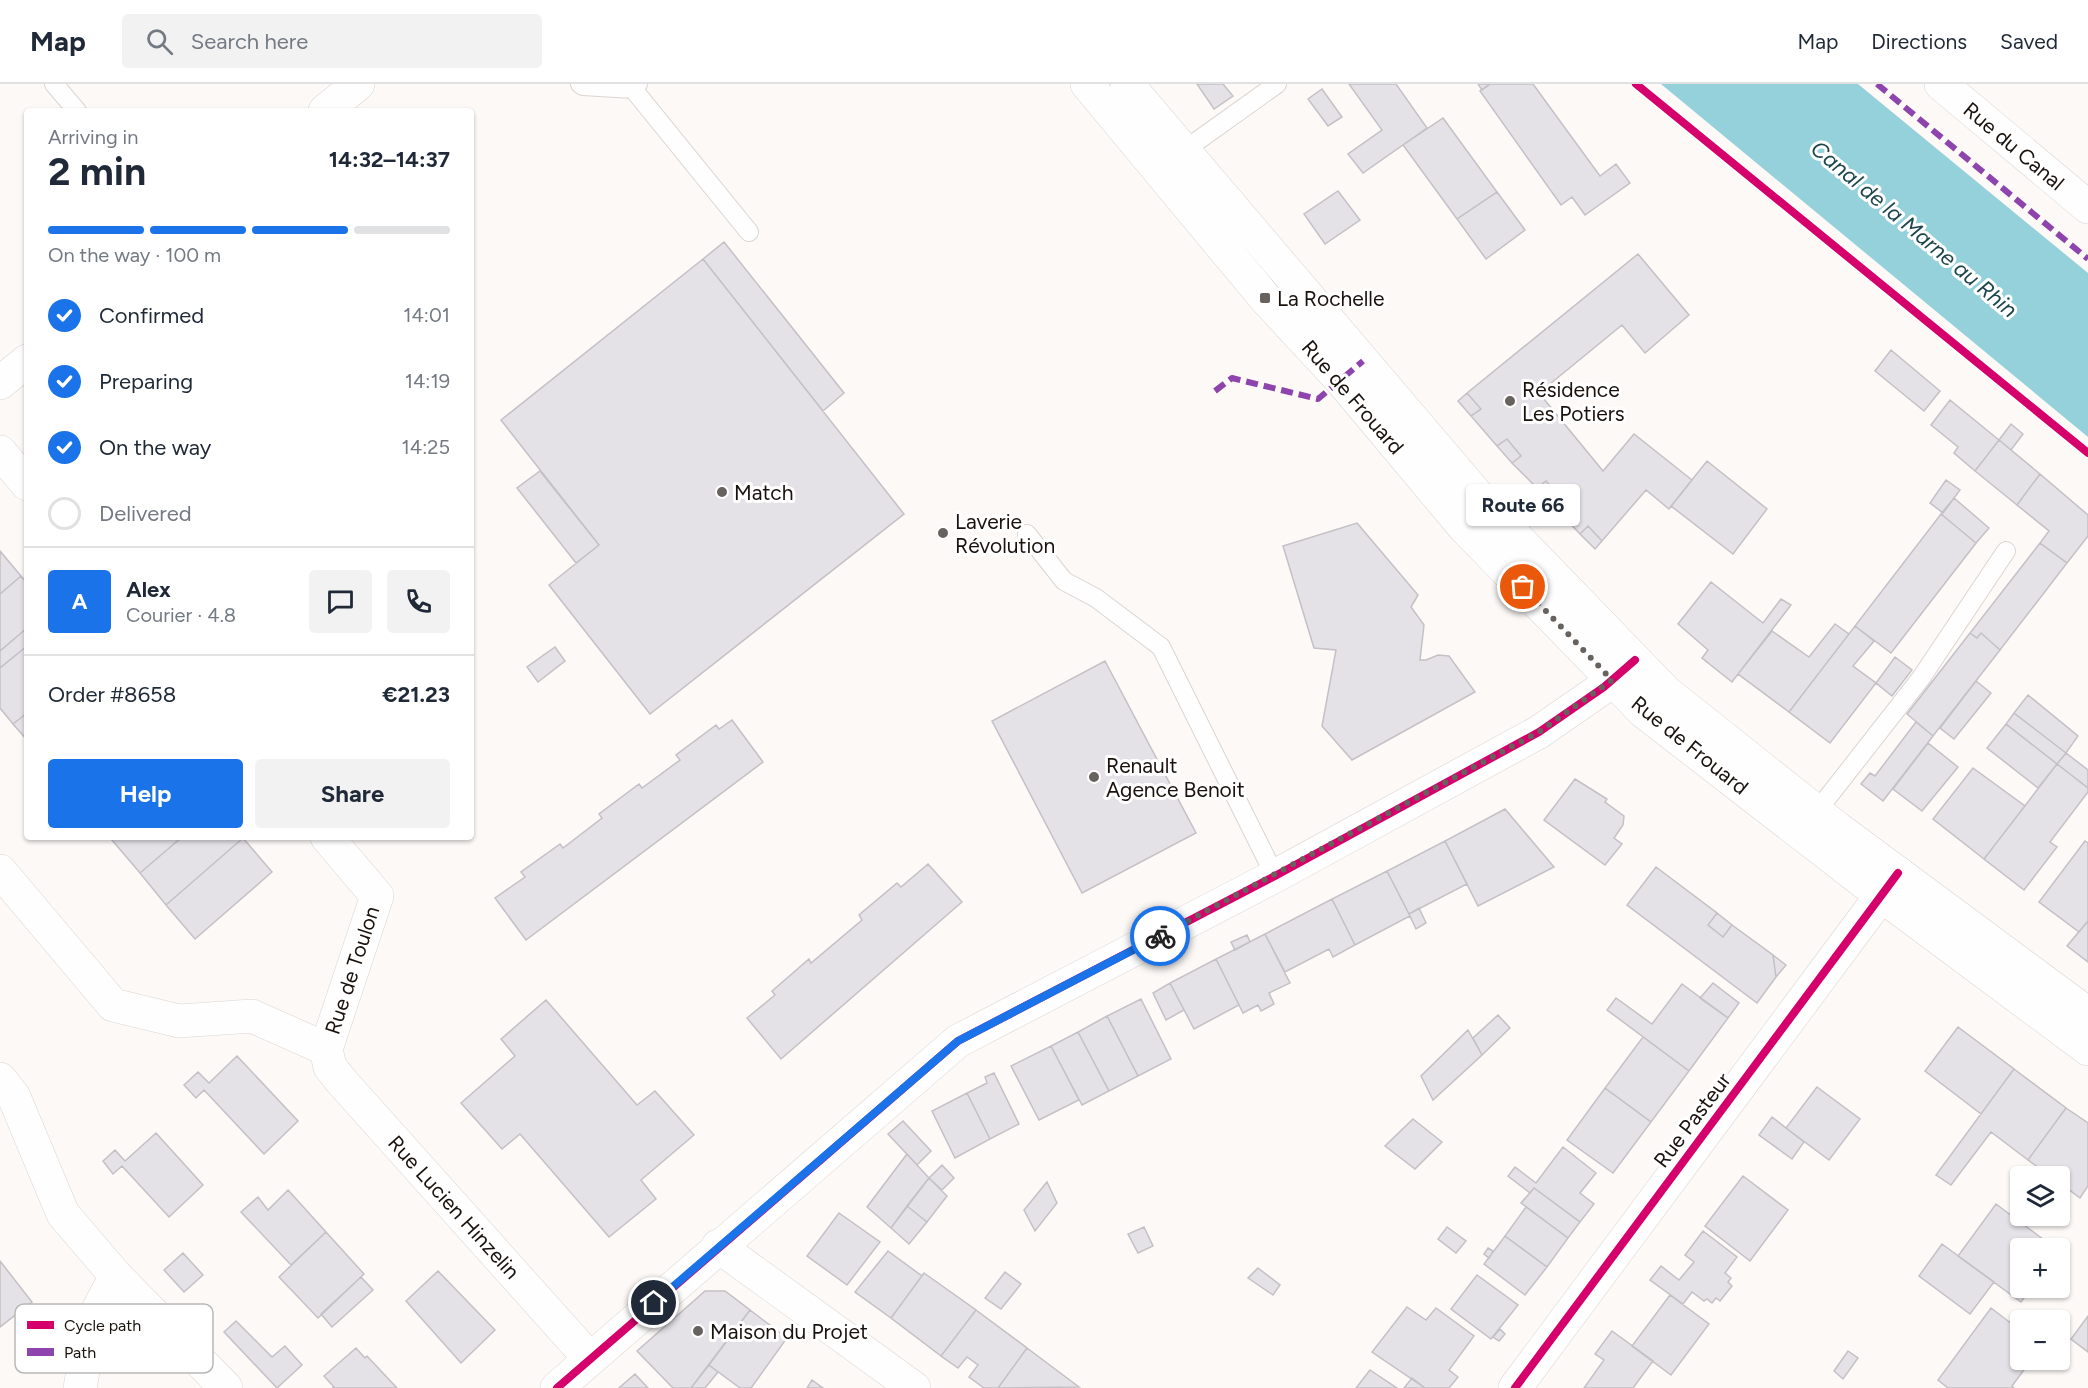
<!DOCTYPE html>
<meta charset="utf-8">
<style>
:root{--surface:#fff;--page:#f2f2f3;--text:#1f2937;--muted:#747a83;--line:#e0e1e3;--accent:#1a73e8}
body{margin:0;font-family:Figtree,sans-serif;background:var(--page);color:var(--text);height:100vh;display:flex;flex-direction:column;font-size:22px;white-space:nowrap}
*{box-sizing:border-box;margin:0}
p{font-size:20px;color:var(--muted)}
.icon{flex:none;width:33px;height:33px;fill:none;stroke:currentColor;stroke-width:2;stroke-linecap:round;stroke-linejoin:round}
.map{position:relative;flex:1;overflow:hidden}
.sheet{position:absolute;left:24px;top:24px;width:450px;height:732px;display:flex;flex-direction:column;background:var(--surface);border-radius:6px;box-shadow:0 2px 4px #0004}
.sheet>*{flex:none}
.controls{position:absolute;left:2010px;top:1082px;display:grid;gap:12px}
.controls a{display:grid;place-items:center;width:60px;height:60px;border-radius:6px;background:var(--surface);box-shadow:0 2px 4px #0004;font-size:30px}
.pin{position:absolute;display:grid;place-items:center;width:51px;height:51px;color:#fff;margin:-26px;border:3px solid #fff;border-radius:50%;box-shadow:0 2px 6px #0007}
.courier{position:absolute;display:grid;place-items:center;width:60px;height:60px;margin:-30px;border:4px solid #1a73e8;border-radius:50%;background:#fff;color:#222;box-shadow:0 2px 8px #0007}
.bubble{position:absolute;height:42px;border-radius:6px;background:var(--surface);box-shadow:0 2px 4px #0004;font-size:20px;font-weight:700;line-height:42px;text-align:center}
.summary em{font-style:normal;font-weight:700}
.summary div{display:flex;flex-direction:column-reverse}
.summary{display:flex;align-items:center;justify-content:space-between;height:102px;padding:0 24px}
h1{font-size:39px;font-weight:700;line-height:45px}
.bar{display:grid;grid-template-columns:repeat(4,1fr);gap:9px 6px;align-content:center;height:72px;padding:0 24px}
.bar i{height:8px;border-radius:4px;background:var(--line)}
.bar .on{background:var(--accent)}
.bar p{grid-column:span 4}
.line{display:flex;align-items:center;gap:15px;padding:0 24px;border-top:2px solid var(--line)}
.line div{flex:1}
.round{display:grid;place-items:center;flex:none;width:63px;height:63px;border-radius:6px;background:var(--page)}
ol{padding:0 24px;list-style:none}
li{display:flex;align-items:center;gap:18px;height:66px}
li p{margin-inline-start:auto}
li .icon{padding:6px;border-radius:50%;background:var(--accent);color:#fff;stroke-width:4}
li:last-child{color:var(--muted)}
li i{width:33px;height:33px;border:3px solid var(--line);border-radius:50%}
.cta{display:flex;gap:12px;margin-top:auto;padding:12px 24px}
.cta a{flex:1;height:69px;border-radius:6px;background:var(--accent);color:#fff;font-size:24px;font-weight:700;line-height:69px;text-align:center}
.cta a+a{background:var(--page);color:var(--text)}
header{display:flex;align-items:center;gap:36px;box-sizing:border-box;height:84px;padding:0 30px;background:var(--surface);border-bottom:2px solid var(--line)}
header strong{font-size:28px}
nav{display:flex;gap:33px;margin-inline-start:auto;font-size:21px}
.search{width:420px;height:54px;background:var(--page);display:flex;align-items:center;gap:15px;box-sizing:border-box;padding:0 21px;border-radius:6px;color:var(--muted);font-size:22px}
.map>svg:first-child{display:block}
.water{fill:#94d1da}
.building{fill:#e4e1e7;stroke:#c3c1c5;stroke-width:1.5}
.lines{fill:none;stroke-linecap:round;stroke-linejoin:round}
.service-casing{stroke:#dbd5d1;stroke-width:20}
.minor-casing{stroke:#dbd5d1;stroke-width:34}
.tertiary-casing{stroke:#dbd5d1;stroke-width:34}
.secondary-casing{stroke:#dbd5d1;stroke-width:34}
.service{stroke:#fffefe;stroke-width:18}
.minor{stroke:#fffefe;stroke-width:33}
.tertiary{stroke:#fffefe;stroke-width:33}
.secondary{stroke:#fffefe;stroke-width:33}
.quiet{stroke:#8e44ad;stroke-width:6;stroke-dasharray:12 6;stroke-linecap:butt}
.cycleway-casing{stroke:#fff;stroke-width:11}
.cycleway{stroke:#d6006c;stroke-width:8}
.done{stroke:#68625e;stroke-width:6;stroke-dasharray:0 10.8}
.route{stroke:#1a73e8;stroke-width:8}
.poi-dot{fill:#68625e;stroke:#fff;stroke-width:2}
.labels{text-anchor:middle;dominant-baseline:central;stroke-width:6;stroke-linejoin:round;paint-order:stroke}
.street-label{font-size:21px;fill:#19110c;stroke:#fff}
.poi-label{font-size:21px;fill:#19110c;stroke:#fff;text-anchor:start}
.water-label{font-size:22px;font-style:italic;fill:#1c464b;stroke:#fff}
.key{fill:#fff;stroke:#bab8b6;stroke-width:1.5}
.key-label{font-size:16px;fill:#19110c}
</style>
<header>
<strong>Map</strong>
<div class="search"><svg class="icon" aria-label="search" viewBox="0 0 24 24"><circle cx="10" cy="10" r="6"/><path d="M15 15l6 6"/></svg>Search here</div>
<nav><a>Map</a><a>Directions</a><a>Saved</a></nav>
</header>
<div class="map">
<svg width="2088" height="1304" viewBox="0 0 2088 1304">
<rect width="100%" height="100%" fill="#fcf9f7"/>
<path class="water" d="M1661 0H1858L2088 189V353Z"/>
<path class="building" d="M1197 0H1223L1233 12 1214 25Z
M1349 0H1396L1427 44 1363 89 1348 70 1382 46Z
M1478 0H1488L1489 1 1482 6Z
M1533 0 1600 92 1616 80 1630 99 1585 131 1572 113 1561 121 1480 7 1490 0Z
M1322 5 1342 33 1328 42 1308 15Z
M1443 34 1497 108 1457 135 1403 61Z
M1338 107 1360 136 1325 160 1304 130Z
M1497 108 1525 146 1486 175 1457 135Z
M724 158 844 309 823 327 703 175Z
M1638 170 1689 231 1645 269 1622 241 1539 309 1603 387 1634 350 1692 396 1669 425 1646 406 1602 457 1588 442 1580 450 1552 421 1561 414 1546 397 1537 404 1512 379 1521 372 1507 355 1497 362 1471 332 1481 325 1467 309Z
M703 175 904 430 650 630 549 501 599 461 501 336Z
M1891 266 1940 307 1924 327 1875 287Z
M1467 309 1481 325 1471 332 1458 317Z
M1950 316 1999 356 1975 387 1954 369 1958 363 1931 341Z
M2011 340 2023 350 2011 366 1999 356Z
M1507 355 1521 372 1512 379 1497 362Z
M1999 356 2040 390 2017 421 1975 387Z
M1707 377 1767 425 1733 470 1671 422Z
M540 387 599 461 576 479 517 404Z
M2040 390 2088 431V452L2067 479 2040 459 2049 447 2017 421Z
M1946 396 1960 406 1943 429 1930 419Z
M1546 397 1561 414 1552 421 1537 404Z
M1954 414 1989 444 1976 459 1941 430Z
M1941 430 1976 459 1891 569 1855 542Z
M1357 439 1418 511 1411 523 1424 541 1420 576H1426L1438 571 1449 572 1475 608 1352 676 1322 642 1336 566 1314 564 1283 462Z
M1588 442 1602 457 1595 465 1580 450Z
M2040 459 2067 479 2000 566 1981 549 1977 554 1970 549Z
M0 467 21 492 0 510Z
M21 492 27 499V544L0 567V510Z
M1711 498 1763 539 1781 515 1791 521 1732 598 1702 574 1708 566 1678 540Z
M1835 540 1849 550 1789 628 1738 590 1772 547 1809 573Z
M1855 542 1874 557 1853 582 1876 599 1830 659 1789 628Z
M27 544V562L0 584V567Z
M1970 549 1977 554 1981 549 2000 566 1933 652 1907 630Z
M27 562V629L13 640 0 624V584Z
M555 563 565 577 538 598 527 583Z
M1895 573 1912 586 1892 612 1876 599Z
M1105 577 1196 749 1082 809 992 637Z
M1976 597 1991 609 1954 655 1940 644Z
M2028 611 2078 652 2066 669 2014 629Z
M27 629V656L13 640Z
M2014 629 2066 669 2057 680 2006 640Z
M732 636 763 678 526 856 495 814 525 793 521 788 560 760 563 764 602 734 599 730 639 700 642 704 680 676 676 671 716 641 719 645Z
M1916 638 1933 652 1883 717 1861 700 1870 689 1875 692Z
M2006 640 2057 680 2038 704 1987 664Z
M1928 659 1958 683 1922 727 1893 705Z
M2066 669 2088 686V704L2057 680Z
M2057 680 2088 704V708L2050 758 2057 763 2024 806 1984 775Z
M1973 684 2025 722 1984 775 1933 735Z
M1575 695 1607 715 1605 718 1624 732 1623 741 1614 754 1622 760 1605 781 1544 736Z
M1505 725 1554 783 1478 822 1445 757Z
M116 753H182L140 789 112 756Z
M182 753 243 754 166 821 140 789Z
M243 754 272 788 195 855 166 821Z
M1445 757 1467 800 1409 830 1387 787Z
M2085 757 2088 759V837L2079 848 2039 818Z
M928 780 962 818 781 975 747 934 775 911 772 907 809 875 811 879 862 836 859 831 897 799 901 803Z
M1656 783 1717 829 1708 841 1723 853 1732 841 1773 871 1776 893 1757 919 1627 821Z
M1387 787 1410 832 1355 861 1332 815Z
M1332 815 1355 861 1333 873 1329 865 1285 888 1265 850Z
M1419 824 1426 839 1416 845 1409 830Z
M1717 829 1732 841 1723 853 1708 841Z
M2088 837V878L2067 862Z
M1265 850 1290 899 1269 909 1274 920 1261 927 1258 921 1243 929 1216 875Z
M1247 851 1250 858 1235 866 1231 858Z
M1773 871 1786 881 1776 893Z
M1216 875 1239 921 1194 945 1170 899Z
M1170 899 1184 926 1166 936 1153 909Z
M1713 899 1739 919 1728 934 1700 914Z
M1682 900 1728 934 1689 987 1607 926 1616 914 1652 940Z
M1141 915 1171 975 1138 992 1107 932Z
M546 916 637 1021 655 1007 694 1051 641 1096 656 1115 609 1153 520 1050 502 1065 461 1019 515 972 501 955Z
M1498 931 1510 944 1482 971 1473 954Z
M1107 932 1138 992 1109 1007 1078 948Z
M1958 943 2014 985 1981 1030 1925 987Z
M1468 946 1482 971 1433 1016 1421 992Z
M1078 948 1109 1007 1082 1021 1051 962Z
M1643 953 1689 987 1651 1038 1605 1004Z
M1051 962 1079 1016 1039 1036 1011 982Z
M237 972 298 1037 264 1070 204 1006 196 1014 184 1001 198 988 209 999Z
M2014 985 2066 1024 2028 1076 1991 1048 1951 1101 1936 1091Z
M994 989 1019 1040 990 1055 967 1009 987 999 985 993Z
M1817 1003 1860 1035 1829 1076 1786 1044Z
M1605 1004 1651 1038 1613 1089 1567 1056Z
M967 1009 990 1055 955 1074 932 1027Z
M2066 1024 2088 1039V1102L2080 1114 2060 1099V1092H2050L2028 1076Z
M1772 1033 1804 1058 1792 1075 1759 1051Z
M1413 1035 1442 1058 1415 1085 1385 1062Z
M903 1037 931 1067 917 1081 888 1050Z
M156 1049 203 1101 169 1133 122 1082 113 1090 103 1077 115 1066 125 1077Z
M1563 1063 1596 1089 1580 1109 1594 1120 1580 1138 1534 1104 1530 1109 1508 1092 1515 1083 1536 1099Z
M907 1070 929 1094 891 1144 867 1123Z
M942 1081 954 1094 942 1106 929 1094Z
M1743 1092 1788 1126 1750 1177 1705 1142Z
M929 1094 947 1112 927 1138 907 1122Z
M1047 1098 1057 1119 1035 1147 1024 1126Z
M1534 1104 1580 1138 1568 1154 1521 1119Z
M288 1106 326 1148 291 1181 241 1128 258 1113 268 1126Z
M1996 1120 2055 1164H2020V1203H2032L2021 1218 1958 1172Z
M907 1122 927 1138 909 1160 891 1144Z
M1526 1123 1568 1154 1547 1183 1505 1152Z
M839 1129 880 1158 847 1201 807 1172Z
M1144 1143 1153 1162 1138 1169 1128 1150Z
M1447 1143 1466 1157 1456 1169 1438 1155Z
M1703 1147 1737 1173 1725 1189 1731 1194 1728 1198 1732 1202 1720 1217 1716 1214 1712 1219 1707 1215 1704 1217 1692 1208 1683 1220 1650 1196 1661 1182 1679 1196 1694 1178 1685 1171Z
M326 1148 364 1190 318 1234 279 1193Z
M1505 1152 1547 1183 1525 1211 1484 1180Z
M1942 1160 1994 1198 1970 1230 1919 1192Z
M1488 1164 1493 1167 1489 1174 1484 1170Z
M888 1167 922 1192 891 1234 855 1208Z
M183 1169 203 1191 184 1208 164 1186Z
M0 1177 32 1218 0 1243Z
M1258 1184 1280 1201 1273 1211 1248 1194Z
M438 1187 495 1246 461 1279 406 1217Z
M1005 1188 1021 1200 1001 1225 985 1214Z
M924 1189 976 1226 941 1272 891 1234Z
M1477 1191 1518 1221 1491 1255 1451 1225Z
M361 1193 373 1206 332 1243 321 1230Z
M705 1207H725L750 1226 691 1304H673L637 1267Z
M1670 1211 1709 1240 1671 1291 1632 1262Z
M1407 1223 1426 1236 1436 1224 1474 1252 1449 1286 1458 1293 1449 1304H1425L1372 1268Z
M1991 1224 2020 1246V1275H2032L2012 1302 2014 1304H1948L1938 1296Z
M750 1226 787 1254 751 1304H740L709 1281Z
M976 1226 1027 1264 998 1304H984L969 1293 978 1281 967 1273 958 1284 941 1272Z
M2088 1232V1268L2071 1255Z
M236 1237 272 1273 285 1262 302 1281 277 1304 224 1248Z
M1500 1245 1505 1250 1499 1257 1493 1253Z
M1612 1247 1653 1277 1633 1304H1584L1604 1276 1595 1270Z
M356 1264 365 1274 367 1272 397 1304H332L334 1303 324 1292Z
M1027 1264 1079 1303 998 1304Z
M1848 1267 1858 1274 1843 1295 1834 1287Z
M709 1281 718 1288 705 1304H691Z
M1370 1286 1397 1304H1356Z
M635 1290 648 1304H619Z
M1412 1294 1425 1304H1404Z
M812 1296 823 1304H807Z"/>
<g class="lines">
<defs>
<path id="service" d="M54 0 77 27
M580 0 583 2 633 5
M638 0 633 5 749 148
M1179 70 1277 0
M1027 450 1064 497 1096 514 1161 563 1275 792
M1817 727 1921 594 2006 467"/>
<path id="minor" d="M1941 0 2088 123
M325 27 358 0
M0 299 27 277
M0 368 27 400
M0 787 113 921 179 937 252 932 326 965
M326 965 330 983 343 999 590 1275
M326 965 377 812 327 753
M0 995 14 1013 63 1130 116 1192 226 1304
M718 1162 914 1304
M80 1304 92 1237 116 1192
M557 1304 958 957 1275 792 1539 648 1604 603 1633 578"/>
<path id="tertiary" d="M1515 1304 1898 789"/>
<path id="secondary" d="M1087 0 1265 214 1341 296 1464 443 1644 628 1882 812 2088 965
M1127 0 1489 425 1666 608 1837 744 2088 930"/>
</defs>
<use href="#service" class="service-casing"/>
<use href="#minor" class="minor-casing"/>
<use href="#tertiary" class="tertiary-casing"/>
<use href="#secondary" class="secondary-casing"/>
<use href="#service" class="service"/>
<use href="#minor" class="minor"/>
<use href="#tertiary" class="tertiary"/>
<use href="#secondary" class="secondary"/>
<path class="quiet" d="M1877 0 2088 175
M1215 307 1232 294 1318 315 1363 277"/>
<defs>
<path id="cycleway" d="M1636 0 2088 369
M557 1304 958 957 1275 792 1539 648 1604 603 1635 576
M1515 1304 1898 789"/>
</defs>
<use href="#cycleway" class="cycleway-casing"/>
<use href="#cycleway" class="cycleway"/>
</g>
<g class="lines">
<path class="done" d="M1160 852 1539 648 1612 596 1523 503"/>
<path class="route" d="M654 1219 958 957 1160 852"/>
</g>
<g class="poi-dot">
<rect x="1259" y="208" width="12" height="12" rx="3"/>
<circle cx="1510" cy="317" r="6"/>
<circle cx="722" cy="408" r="6"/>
<circle cx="943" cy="449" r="6"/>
<circle cx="1094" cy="693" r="6"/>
<circle cx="698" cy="1247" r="6"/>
</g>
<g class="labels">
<g class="street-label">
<text transform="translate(2014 62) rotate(40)">Rue du Canal</text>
<text transform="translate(1353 313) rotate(49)">Rue de Frouard</text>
<text transform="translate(1690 661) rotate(39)">Rue de Frouard</text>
<text transform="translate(352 886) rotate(-72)">Rue de Toulon</text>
<text transform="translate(1692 1036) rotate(-53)">Rue Pasteur</text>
<text transform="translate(454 1123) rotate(48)">Rue Lucien Hinzelin</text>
</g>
<g class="poi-label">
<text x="1277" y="214">La Rochelle</text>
<text x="1522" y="305">Résidence<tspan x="1522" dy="24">Les Potiers</tspan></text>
<text x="734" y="408">Match</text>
<text x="955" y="437">Laverie<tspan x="955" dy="24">Révolution</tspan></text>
<text x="1106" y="681">Renault<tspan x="1106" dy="24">Agence Benoit</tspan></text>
<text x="710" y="1247">Maison du Projet</text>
</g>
<g class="water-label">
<text transform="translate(1914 145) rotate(40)">Canal de la Marne au Rhin</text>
</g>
</g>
<rect x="15" y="1220" width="198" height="69" rx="9" class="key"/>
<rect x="27" y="1237" width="27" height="8" fill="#d6006c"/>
<rect x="27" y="1264" width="27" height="8" fill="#8e44ad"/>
<g class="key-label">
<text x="64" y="1247">Cycle path</text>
<text x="64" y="1274">Path</text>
</g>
</svg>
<div class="controls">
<a><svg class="icon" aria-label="layers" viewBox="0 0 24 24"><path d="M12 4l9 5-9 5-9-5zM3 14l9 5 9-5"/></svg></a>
<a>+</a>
<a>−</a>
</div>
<div class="pin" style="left:1523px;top:503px;background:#ea580c"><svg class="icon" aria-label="bag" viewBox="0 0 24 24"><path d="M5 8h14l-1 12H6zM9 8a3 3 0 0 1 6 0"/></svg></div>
<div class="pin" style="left:654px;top:1219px;background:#1f2937"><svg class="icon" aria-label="home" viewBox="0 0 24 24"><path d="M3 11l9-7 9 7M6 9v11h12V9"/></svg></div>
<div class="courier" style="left:1160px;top:852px"><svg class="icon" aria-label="bike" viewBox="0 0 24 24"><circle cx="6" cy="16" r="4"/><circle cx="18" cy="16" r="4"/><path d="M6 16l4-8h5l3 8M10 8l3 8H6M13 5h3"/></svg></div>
<div class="bubble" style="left:1466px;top:400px;width:114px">Route 66</div>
<section class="sheet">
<div class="summary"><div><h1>2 min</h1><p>Arriving in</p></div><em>14:32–14:37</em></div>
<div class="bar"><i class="on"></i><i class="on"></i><i class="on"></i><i></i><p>On the way · 100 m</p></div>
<ol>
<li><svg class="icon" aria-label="check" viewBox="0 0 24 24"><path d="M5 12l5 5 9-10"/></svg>Confirmed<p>14:01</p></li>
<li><svg class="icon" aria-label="check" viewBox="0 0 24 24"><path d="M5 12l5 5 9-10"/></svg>Preparing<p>14:19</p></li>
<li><svg class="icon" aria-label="check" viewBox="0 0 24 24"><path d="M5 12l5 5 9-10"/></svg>On the way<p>14:25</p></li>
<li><i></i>Delivered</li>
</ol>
<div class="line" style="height:108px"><b class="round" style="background:var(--accent);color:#fff">A</b><div><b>Alex</b><p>Courier · 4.8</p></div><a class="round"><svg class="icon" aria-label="chat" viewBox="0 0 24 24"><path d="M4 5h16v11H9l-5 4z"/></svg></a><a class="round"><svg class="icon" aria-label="phone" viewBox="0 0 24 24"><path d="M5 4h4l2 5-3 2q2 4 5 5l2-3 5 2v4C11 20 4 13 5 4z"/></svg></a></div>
<div class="line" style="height:78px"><div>Order #8658</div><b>€21.23</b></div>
<div class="cta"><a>Help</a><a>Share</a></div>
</section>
</div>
